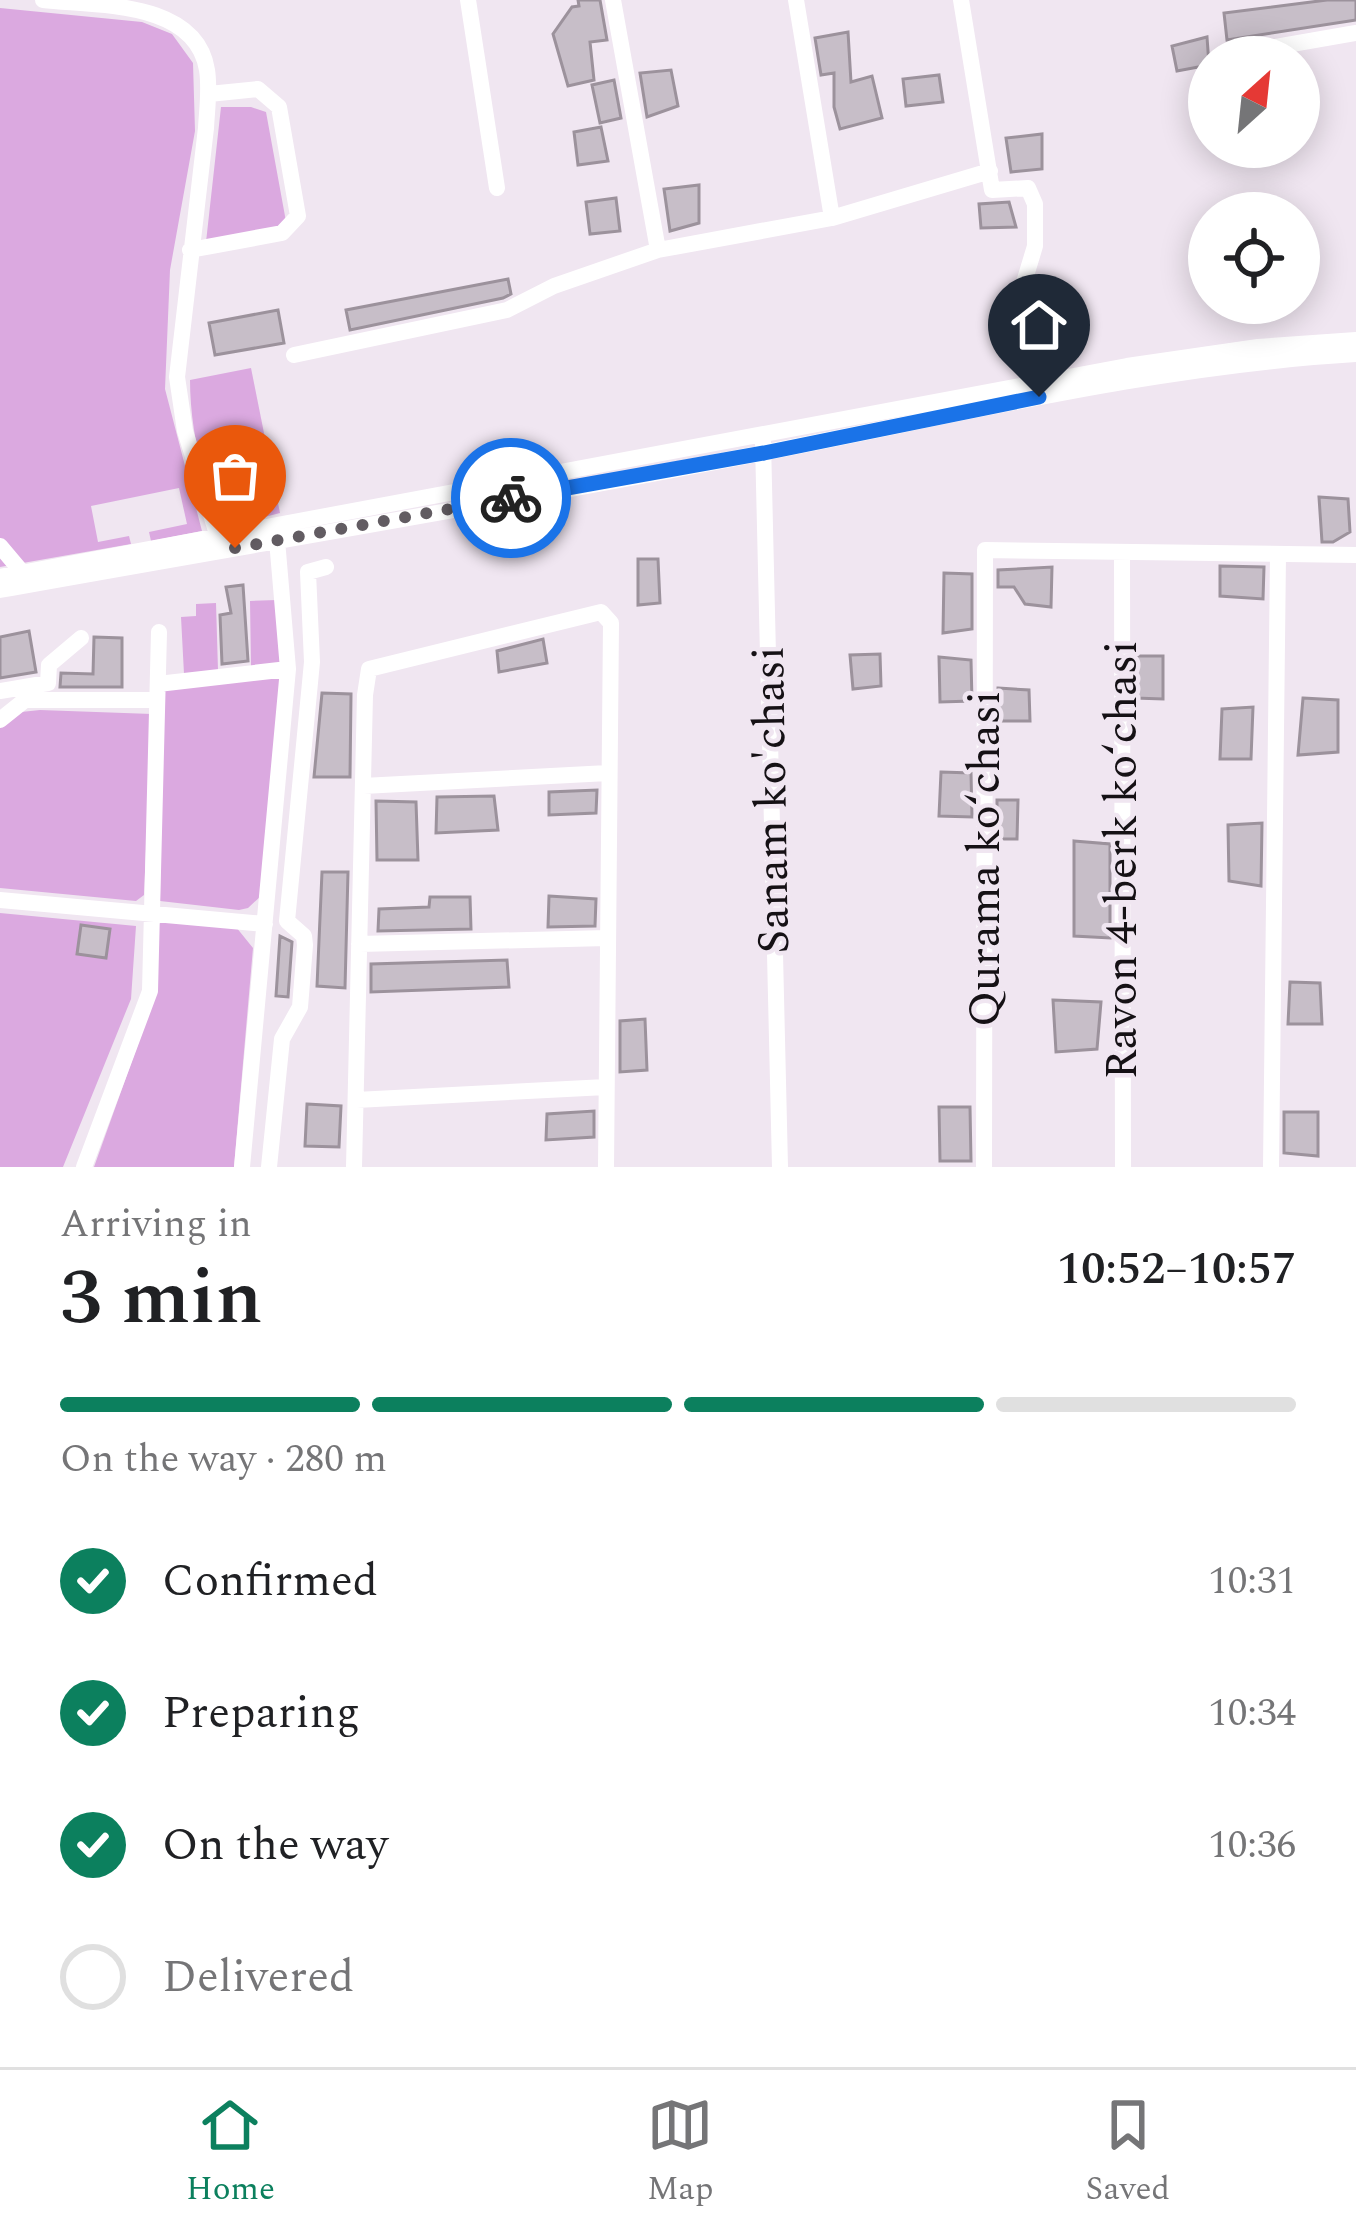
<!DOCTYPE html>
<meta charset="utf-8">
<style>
:root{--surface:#fff;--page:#f6f6f6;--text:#202124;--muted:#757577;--line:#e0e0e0;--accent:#0c805e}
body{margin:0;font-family:Spectral,serif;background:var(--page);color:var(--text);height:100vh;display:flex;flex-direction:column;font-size:45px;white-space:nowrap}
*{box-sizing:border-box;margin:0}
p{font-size:39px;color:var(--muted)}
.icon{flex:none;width:66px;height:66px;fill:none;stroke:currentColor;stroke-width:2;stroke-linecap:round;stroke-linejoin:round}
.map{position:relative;height:1167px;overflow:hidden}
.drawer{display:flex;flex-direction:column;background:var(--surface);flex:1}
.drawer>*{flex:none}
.needle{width:78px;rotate:27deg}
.controls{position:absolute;left:1188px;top:36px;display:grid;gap:24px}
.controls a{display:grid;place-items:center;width:132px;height:132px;border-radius:50%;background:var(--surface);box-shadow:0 6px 30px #0003;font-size:60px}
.pin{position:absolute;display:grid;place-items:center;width:102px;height:102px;color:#fff;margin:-123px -51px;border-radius:50% 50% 50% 0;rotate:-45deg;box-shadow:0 0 12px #0007}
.pin .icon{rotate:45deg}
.courier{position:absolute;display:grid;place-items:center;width:120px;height:120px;margin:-60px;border:9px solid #1a73e8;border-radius:50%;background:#fff;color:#222;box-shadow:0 3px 15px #0007}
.summary em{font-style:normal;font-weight:600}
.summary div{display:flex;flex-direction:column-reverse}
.summary{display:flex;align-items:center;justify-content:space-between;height:204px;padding:0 60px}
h1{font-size:78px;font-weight:600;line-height:90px}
.bar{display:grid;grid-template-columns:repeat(4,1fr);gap:18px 12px;align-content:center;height:144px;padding:0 60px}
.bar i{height:15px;border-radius:9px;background:var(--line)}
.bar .selected{background:var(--accent)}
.bar p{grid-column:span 4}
ol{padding:0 60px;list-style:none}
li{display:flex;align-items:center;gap:36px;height:132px}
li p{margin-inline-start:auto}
li .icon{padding:12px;border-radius:50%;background:var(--accent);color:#fff;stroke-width:4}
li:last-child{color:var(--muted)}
li i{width:66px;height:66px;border:6px solid var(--line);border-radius:50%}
.tabs{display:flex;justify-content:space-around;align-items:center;height:168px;border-top:3px solid var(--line);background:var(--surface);font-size:33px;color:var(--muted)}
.tabs a{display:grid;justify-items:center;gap:6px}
.tabs .selected{color:var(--accent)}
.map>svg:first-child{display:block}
.green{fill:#dba9e0}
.building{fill:#c7bec8;stroke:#9c929c;stroke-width:3}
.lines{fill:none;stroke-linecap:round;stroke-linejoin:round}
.minor{stroke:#fff;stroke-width:16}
.done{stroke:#625c62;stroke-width:12;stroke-dasharray:0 21.6}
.route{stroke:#1a73e8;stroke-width:15}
.labels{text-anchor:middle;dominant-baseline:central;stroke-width:9;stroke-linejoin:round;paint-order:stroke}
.street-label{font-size:45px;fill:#151115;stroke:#f0e6f1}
</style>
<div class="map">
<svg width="1356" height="1167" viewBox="0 0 1356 1167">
<rect width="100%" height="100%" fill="#f0e6f1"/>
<path class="green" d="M0 8 142 22 172 34 193 63 195 131 170 270 165 389 202 531 151 541 149 532 187 524 179 488 91 506 98 542 129 536 131 544 0 567Z
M221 107H251L266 112 287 227 206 242Z
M251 368 280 513 230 526C225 499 211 497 205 476 195 447 190 410 190 380Z
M277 600 283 664 251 667 250 601Z
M216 603 218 670 184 674 181 617 196 616V604Z
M282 674 261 896 248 908 239 910 160 901 163 690Z
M40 710 152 714 144 895 136 901 0 888V728L21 712Z
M0 913 136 926 131 999 63 1167H0Z
M165 921 236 927 253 948 234 1167H94L156 994 158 924Z"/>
<path class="building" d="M578 0H600L607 40 590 42 594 80 568 86 553 34 572 7 579 6Z
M1327 0H1356V20L1227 40 1224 13Z
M848 32 851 82 872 76 882 118 840 129 834 107V73L821 75 815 38Z
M1207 37 1209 65 1177 71 1172 46Z
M671 70 678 106 647 117 640 73Z
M939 75 943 102 906 106 903 79Z
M614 80 621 118 600 123 592 85Z
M601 127 608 161 578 165 574 132Z
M1042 134V169L1011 172 1006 138Z
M699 185V223L670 231 664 189Z
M616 198 620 231 590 234 586 202Z
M1009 202 1016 227 981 228 979 204Z
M508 279 511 294 503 298 350 330 346 310Z
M278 310 284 343 215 355 209 323Z
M1319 497 1348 499 1350 532 1333 542H1322Z
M638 559H658L660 603 638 605Z
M1220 566 1264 567 1263 599 1220 596Z
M1052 567 1051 607 1025 604 1014 587H998V570Z
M944 573 972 574V629L943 633Z
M243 585 248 661 222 664 220 615 231 613 226 587Z
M29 631 36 672 0 678V637Z
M94 637 122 638V687H60L61 673 93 674Z
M543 639 547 663 499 672 497 651Z
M880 654 881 686 853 689 850 655Z
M1135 656H1163V699L1135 698Z
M939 657 971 660 972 701 940 702Z
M998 688 1029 690 1030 721H997Z
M322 693 351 694 350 777H314Z
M1303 698 1338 700V752L1298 755Z
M1253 707 1251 759H1220L1222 709Z
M941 772 971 773 972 817 939 816Z
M597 790 596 813 549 815V792Z
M494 796 498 830 436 833 437 797Z
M997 800H1018L1017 839H997Z
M376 801 416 802 418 860H377Z
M1262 823 1261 886 1229 881 1228 825Z
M1074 841 1110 844V938L1074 936Z
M322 872H348L345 988 317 986Z
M549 896 596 899 595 926 548 927Z
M430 897H470L471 929 378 931 379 909 429 907Z
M81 925 110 929 106 958 77 954Z
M280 936 292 942 288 997 276 996Z
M507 960 509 987 371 992V964Z
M1290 982 1320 983 1322 1024H1288Z
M1053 1000 1101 1002 1097 1049 1056 1052Z
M645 1019 647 1070 620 1072V1021Z
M307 1104 341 1106 339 1147 305 1146Z
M939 1107H970L971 1161H940Z
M594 1111V1137L546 1140 547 1114Z
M1284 1112H1318V1156L1284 1153Z"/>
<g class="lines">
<path class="minor" d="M43 0C96 6 196 0 207 70 210 89 207 109 206 128L177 377 185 431 221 547
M468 0 497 188
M613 0 658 250
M796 0 832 218
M961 0 992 190 1028 188 1035 204V246L1022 289 1038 391
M1269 48 1356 33
M190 250 282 233 298 216 279 107 258 89 209 94
M294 355 507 310 554 286 658 250 832 218 990 171
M763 442 780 1167
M0 546 27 578
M1122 553 1123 1167
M0 577 1127 366 1258 347 1356 340
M0 590C255 544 512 502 767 452 963 414 1156 366 1356 354
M158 684 288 669
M0 691 48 683 49 665 81 638
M0 720 25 700H157
M363 786 608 773
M0 900 265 924
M359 944 607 938
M356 1100 606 1087
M84 1167 150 991 159 632
M242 1167 288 669 277 540
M269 1167 282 1039 300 1007 305 945 304 936 287 921 312 662 308 572 326 567
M354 1167 365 695 369 669 601 612 611 623 606 1167
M984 1167 985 550 1356 555
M1271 1167 1278 555"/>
</g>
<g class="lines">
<path class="done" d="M235 548 511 498"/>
<path class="route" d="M511 498 764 453 1039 397"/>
</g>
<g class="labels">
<g class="street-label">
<text transform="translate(772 800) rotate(-91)">Sanam ko'chasi</text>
<text transform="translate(985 859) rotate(-90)">Qurama koʻchasi</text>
<text transform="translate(1122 860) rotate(-90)">Ravon 4-berk koʻchasi</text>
</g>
</g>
</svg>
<div class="controls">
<a><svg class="needle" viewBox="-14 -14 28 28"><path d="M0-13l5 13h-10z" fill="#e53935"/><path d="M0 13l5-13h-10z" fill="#757577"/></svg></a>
<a><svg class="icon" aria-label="locate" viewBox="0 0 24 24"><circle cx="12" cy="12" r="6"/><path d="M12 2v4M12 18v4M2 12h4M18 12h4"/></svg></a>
</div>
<div class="pin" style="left:235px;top:548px;background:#ea580c"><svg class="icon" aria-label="bag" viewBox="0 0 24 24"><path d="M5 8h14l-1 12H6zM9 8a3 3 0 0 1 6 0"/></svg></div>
<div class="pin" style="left:1039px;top:397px;background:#1f2937"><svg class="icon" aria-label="home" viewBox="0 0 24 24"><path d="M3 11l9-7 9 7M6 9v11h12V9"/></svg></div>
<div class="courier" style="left:511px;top:498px"><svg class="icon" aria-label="bike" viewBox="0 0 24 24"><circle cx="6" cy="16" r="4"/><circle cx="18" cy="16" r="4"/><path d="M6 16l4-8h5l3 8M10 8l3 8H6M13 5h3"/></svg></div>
</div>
<section class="drawer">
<div class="summary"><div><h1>3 min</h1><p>Arriving in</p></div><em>10:52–10:57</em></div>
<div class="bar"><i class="selected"></i><i class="selected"></i><i class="selected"></i><i></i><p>On the way · 280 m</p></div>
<ol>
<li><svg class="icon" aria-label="check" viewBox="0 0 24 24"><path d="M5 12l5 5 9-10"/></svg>Confirmed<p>10:31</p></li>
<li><svg class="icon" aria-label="check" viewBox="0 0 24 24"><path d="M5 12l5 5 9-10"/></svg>Preparing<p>10:34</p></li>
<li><svg class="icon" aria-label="check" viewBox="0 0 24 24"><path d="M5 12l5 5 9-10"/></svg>On the way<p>10:36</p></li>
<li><i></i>Delivered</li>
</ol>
</section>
<nav class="tabs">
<a class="selected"><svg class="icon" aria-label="home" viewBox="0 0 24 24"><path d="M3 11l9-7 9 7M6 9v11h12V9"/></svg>Home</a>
<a><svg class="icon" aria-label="map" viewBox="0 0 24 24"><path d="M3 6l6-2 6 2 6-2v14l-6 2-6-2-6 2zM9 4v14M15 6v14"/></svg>Map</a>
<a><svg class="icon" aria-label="saved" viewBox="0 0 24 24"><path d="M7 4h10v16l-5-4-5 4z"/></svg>Saved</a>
</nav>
